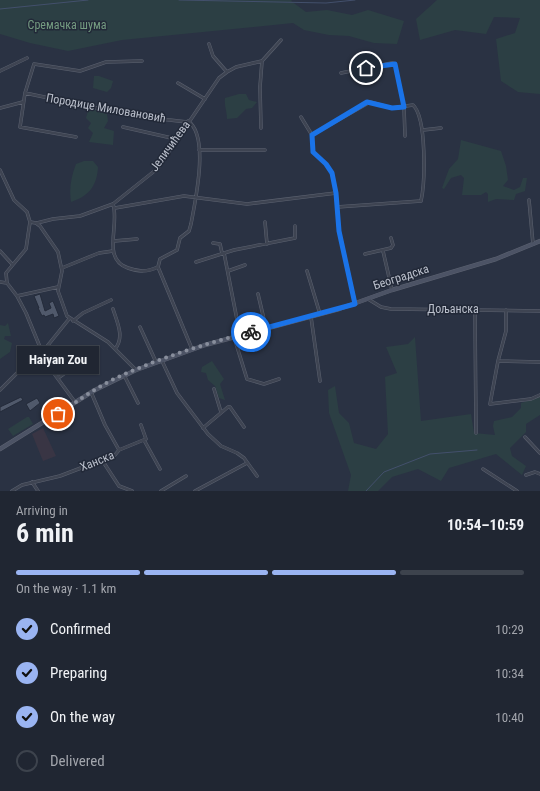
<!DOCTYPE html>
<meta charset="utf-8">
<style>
:root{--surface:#202632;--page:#2d323e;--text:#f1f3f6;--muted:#a2a5ac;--line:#3d434d;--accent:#9ab4f2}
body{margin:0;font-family:"Roboto Condensed",sans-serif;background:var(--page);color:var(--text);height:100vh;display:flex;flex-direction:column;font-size:15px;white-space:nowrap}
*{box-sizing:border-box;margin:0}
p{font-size:13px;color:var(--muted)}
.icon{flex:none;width:22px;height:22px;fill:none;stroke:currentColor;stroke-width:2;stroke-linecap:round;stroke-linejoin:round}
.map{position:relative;height:491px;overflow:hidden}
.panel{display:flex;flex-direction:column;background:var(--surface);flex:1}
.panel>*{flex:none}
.pin{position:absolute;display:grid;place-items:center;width:34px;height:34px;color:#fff;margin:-17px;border:2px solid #fff;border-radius:50%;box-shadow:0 1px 4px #0007}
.courier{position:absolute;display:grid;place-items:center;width:40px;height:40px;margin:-20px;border:3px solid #1a73e8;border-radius:50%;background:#fff;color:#222;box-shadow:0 1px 5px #0007}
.bubble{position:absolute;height:28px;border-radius:0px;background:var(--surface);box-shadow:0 1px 3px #0004,0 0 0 1px var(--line);font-size:13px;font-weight:700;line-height:28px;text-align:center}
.head em{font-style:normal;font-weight:700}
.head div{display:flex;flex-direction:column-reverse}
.head{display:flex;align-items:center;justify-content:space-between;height:68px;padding:0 16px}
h1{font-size:26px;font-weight:700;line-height:30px}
.bar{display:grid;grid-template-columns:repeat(4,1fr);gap:6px 4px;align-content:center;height:48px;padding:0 16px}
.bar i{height:5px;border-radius:3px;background:var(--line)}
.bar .current{background:var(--accent)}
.bar p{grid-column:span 4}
ol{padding:0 16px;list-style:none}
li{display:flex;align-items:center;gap:12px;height:44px}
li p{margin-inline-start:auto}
li .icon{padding:4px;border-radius:50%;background:var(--accent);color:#111;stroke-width:4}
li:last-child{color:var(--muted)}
li i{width:22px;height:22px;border:2px solid var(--line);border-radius:50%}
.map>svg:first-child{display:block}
.medical{fill:#393544}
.green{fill:#2c3f44}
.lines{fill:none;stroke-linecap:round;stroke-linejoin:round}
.stream{stroke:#43506c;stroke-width:1}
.building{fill:#50596b;stroke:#242b3a}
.minor-casing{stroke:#5c6270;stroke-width:3.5}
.secondary-casing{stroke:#5c6270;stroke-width:4.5}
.minor{stroke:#3e4452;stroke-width:2.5}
.secondary{stroke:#4c5365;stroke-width:3.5}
.done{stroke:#888e9c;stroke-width:4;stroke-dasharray:0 7.2}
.route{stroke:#1a73e8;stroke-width:5}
.labels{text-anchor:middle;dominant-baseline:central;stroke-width:3;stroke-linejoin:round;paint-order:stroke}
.park-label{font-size:12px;fill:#749b81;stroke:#222938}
.street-label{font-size:12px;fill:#bbc0cc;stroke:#222938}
</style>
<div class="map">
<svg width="540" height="491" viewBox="0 0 540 491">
<rect width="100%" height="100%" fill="#2a3243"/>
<path class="medical" d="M43 428 56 456 43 461 32 434Z"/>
<path class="green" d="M0 0H292L291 1 306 12 327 10 352 15 368 10 404 21 397 44 374 43 349 36 329 35 304 30 293 23 122 40 68 51 30 43 0 34Z
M437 0H540V94L518 92 501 81 496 39 515 33 520 18 494 17 486 34 455 30 420 40 416 19Z
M94 76H99L113 81 111 88 107 92 93 88Z
M239 94H246L249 100 257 102 252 108 246 109 237 118 227 119C227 111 224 106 225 98Z
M95 110 107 114 108 121 104 128 114 131 113 145 89 142 93 133 88 128 91 123 86 118 88 111Z
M461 140 501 151 506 166 508 180 503 186 514 190 520 187 523 178H527L525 191 516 194 514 200 496 199 488 202V194L486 192 481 195H462L464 178 461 175 451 178 444 189 442 188 449 169 458 159Z
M84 161H93L98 167C97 186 89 196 71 202 69 188 71 177 76 164Z
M8 323 11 336H5L4 339 12 343 10 352 0 359V325L5 326Z
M415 337 421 421 471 414 474 433 495 435 493 426 494 421 512 417 521 408V403L540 397V415L526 424V432L510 448 512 456 526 466 522 475 496 454 449 468 441 481 418 469 392 477 378 491H348L351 475 329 413 328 390 335 386 339 413 349 423 354 443 376 449 388 434 385 377 397 373 386 347 408 344Z
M212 361 224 379 220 384 225 400 219 398 215 386 208 380 206 373 201 372 202 367Z
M27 417H29L33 424 13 436 8 429Z"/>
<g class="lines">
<path class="stream" d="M179 0 326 3 355 0
M0 9 88 0
M366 491 384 472 430 454 477 450"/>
</g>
<path class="building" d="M40 294 45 311 51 308 49 303 53 301 59 316 54 318 53 314 45 317 44 315 42 316 38 308H39L34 296Z
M21 397 23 400 0 412V407Z
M37 398 40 403 30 411 26 404Z"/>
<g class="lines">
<defs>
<path id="minor" d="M209 44 213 56 227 72
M0 71 27 58
M341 73 392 63 395 64 404 107 405 136
M178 83 205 99
M25 93 135 116 187 122
M0 108 23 102
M301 117 312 135 313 152 326 164 332 173 336 193 339 231 355 303
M188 121C210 136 195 202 191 224L189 231 180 238 177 250 160 259 158 267 192 349
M123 127 176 139
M261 128 260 87 262 61
M423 130 441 128
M312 135 370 102 392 108 413 105C427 118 425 183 421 201L337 207
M76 137 20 127 25 93 34 64 80 71 106 62 142 61
M199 150H265
M0 170 14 200 27 212 30 222 36 223 40 226 58 252 62 271 58 291 67 316 108 342 136 370
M529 200 533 244
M113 204C120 225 101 259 128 268 139 272 147 272 158 267
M115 208 184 196 247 204 336 193
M265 222 267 244
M37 223 53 219 80 216 113 204 157 169 219 78 227 72 236 67 262 61 281 40
M114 241 137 239
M213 243 220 244 222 253
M0 251 12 264
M383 251 392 290
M224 253 240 335
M365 254 391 248 393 245 391 238
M196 262 234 250 295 238V226
M62 268 99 253 113 251
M228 271 245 265
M307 271 320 314
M0 282 7 283 17 296 26 313 47 364 75 402
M7 283 6 273 26 249 30 222
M258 294 266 328
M17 296 58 287
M368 299 381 307 391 309 540 311
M113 309C117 322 125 337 115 349
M475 309 476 433
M506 310V331L498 361 490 404 531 399 540 395
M311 317 320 381
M73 321 83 313 111 300
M140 327 156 362
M234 337 247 379 264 384 279 379
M162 361 177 393 208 434 221 446 237 453 244 458 257 476
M498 361 540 362
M124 375 138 403
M58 378 82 361
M214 389 221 412
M0 390 19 371 40 355 69 319
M91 392 105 425 119 450
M203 428 228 407H230L244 427
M525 437 540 453
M144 440 160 469
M102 460 119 486 132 491
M483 469 517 491
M526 475 535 472 540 474
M32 482 38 491
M12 491 22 485 60 476 115 455 119 450 146 439 141 425
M161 491 186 476
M195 491 247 463"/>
<path id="secondary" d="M0 449 95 390 136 370 205 345 339 309 392 290 496 259 540 241"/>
</defs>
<use href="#minor" class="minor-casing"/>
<use href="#secondary" class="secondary-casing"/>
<use href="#minor" class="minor"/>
<use href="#secondary" class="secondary"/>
</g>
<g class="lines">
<path class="done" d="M58 414C76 402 93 390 112 380 156 359 204 344 251 332"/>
<path class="route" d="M251 332 355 304 339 231 336 193 332 173 326 164 313 152 312 135 367 102 392 108 404 107 395 64 366 68"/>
</g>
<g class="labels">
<g class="park-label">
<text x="67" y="25">Сремачка шума</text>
</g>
<g class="street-label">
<text transform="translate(106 108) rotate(10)">Породице Миловановић</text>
<text transform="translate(170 146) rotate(-54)">Јеличићева</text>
<text transform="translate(401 277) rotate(-18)">Београдска</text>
<text x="453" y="309">Дољанска</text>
<text transform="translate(97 461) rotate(-22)">Ханска</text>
</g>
</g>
</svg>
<div class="pin" style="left:58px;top:414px;background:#ea580c"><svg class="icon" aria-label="bag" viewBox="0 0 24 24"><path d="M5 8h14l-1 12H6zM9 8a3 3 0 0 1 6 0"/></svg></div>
<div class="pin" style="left:366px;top:68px;background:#1f2937"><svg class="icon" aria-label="home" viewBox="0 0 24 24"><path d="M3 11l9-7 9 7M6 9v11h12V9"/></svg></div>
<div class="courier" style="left:251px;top:332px"><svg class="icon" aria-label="bike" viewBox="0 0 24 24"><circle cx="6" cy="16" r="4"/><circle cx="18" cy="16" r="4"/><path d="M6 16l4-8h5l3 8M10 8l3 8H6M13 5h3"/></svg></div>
<div class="bubble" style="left:17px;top:346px;width:82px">Haiyan Zou</div>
</div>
<section class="panel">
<div class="head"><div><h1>6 min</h1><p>Arriving in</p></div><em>10:54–10:59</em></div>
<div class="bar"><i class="current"></i><i class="current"></i><i class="current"></i><i></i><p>On the way · 1.1 km</p></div>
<ol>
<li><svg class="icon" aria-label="check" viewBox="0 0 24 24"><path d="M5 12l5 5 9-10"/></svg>Confirmed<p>10:29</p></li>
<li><svg class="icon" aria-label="check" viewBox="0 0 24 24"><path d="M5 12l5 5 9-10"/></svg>Preparing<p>10:34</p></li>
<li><svg class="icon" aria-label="check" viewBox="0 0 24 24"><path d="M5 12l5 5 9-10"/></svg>On the way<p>10:40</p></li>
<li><i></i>Delivered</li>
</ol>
</section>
